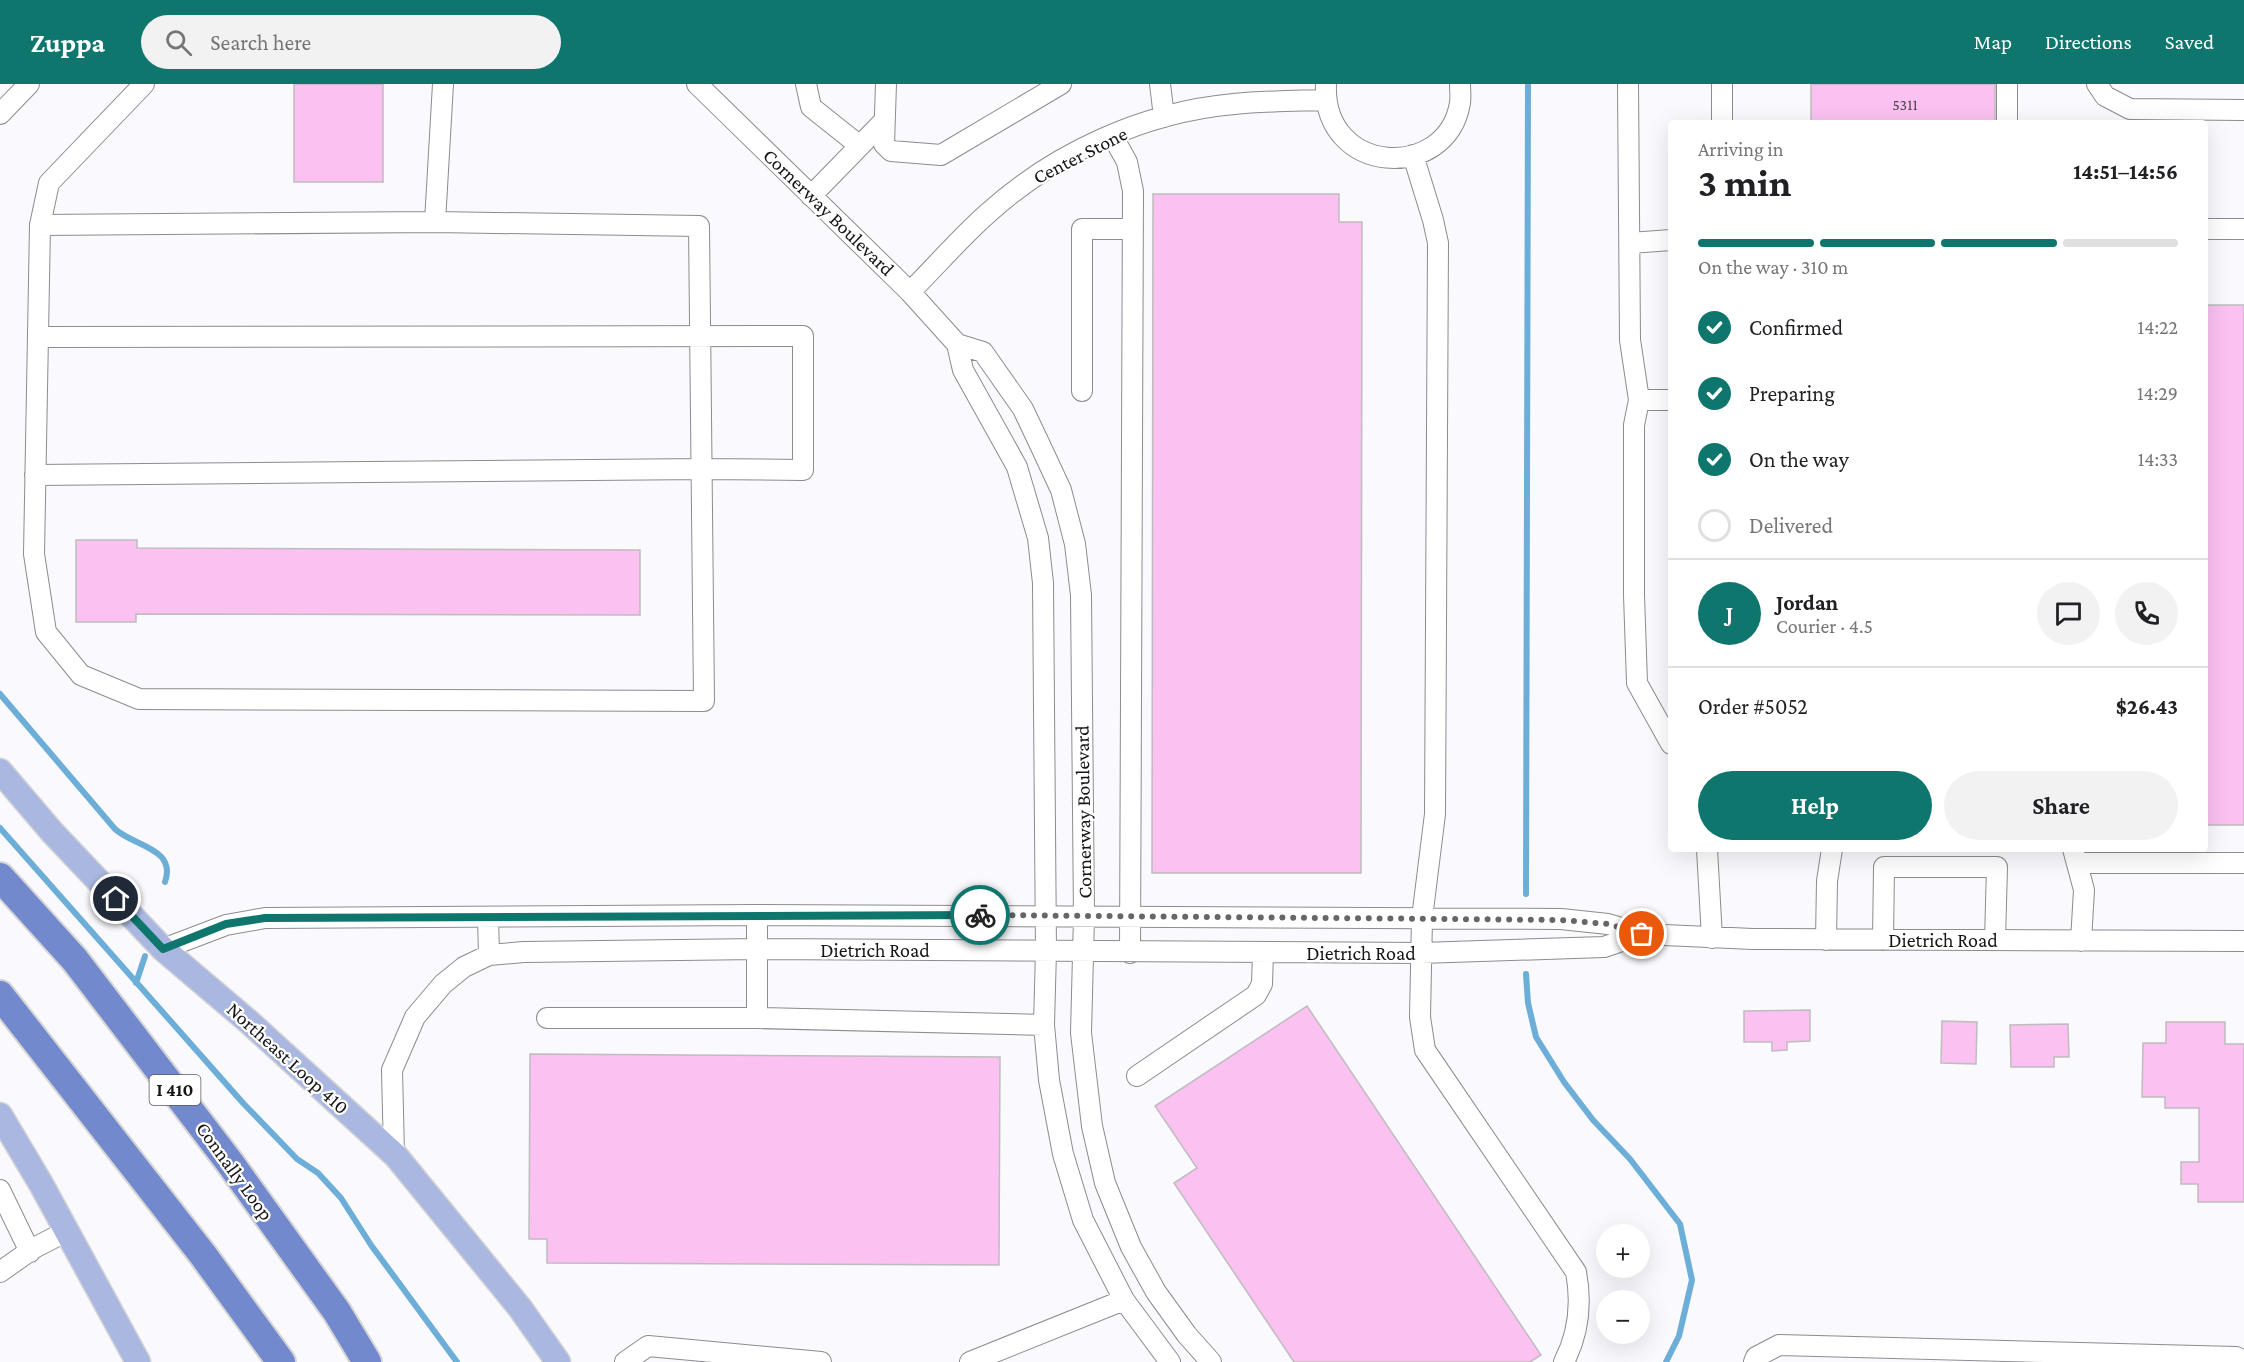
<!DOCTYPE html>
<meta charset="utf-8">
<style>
:root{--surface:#fff;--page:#f2f2f2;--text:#202124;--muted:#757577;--line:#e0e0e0;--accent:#0f766e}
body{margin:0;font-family:"Crimson Pro",serif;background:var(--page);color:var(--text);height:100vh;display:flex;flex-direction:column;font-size:22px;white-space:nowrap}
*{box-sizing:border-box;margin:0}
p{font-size:20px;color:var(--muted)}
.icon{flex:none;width:33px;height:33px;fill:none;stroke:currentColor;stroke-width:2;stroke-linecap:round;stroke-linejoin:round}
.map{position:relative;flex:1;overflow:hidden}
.side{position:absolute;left:1668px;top:36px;width:540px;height:732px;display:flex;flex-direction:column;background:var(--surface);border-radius:6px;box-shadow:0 6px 24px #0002}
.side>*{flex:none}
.tools{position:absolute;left:1596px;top:1140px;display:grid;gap:12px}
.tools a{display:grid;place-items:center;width:54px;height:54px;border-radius:50%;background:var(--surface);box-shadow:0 6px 24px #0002;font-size:30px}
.pin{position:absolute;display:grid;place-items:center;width:51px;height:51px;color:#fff;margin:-26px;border:3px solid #fff;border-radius:50%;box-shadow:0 2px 6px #0007}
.courier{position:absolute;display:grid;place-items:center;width:60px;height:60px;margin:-30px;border:4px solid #0f766e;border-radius:50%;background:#fff;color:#222;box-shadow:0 2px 8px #0007}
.head em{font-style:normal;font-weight:700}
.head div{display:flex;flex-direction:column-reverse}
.head{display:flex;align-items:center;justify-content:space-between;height:102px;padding:0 30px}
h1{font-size:39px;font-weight:700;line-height:45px}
.bar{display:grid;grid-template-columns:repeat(4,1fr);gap:9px 6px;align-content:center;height:72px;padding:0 30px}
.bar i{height:8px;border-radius:4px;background:var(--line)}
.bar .current{background:var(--accent)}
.bar p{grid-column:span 4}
.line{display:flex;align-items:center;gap:15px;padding:0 30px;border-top:2px solid var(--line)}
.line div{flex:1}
.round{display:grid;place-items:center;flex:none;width:63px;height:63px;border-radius:32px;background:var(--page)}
ol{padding:0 30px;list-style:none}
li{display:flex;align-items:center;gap:18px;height:66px}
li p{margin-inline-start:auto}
li .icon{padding:6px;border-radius:50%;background:var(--accent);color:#fff;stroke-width:4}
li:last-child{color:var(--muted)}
li i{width:33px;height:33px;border:3px solid var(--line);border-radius:50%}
.button{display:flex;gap:12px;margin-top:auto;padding:12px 30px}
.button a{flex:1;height:69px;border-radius:36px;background:var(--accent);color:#fff;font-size:24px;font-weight:700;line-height:69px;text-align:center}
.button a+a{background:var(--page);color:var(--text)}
header{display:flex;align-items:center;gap:36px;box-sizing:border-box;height:84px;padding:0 30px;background:var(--accent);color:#fff}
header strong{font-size:28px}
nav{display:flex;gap:33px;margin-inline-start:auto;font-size:21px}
.search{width:420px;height:54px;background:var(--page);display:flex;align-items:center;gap:15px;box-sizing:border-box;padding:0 21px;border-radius:33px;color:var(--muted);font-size:22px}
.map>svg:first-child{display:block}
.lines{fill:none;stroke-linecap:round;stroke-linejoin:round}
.stream{stroke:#6caed7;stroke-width:6}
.building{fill:#fac1f1;stroke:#bfbcbf;stroke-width:1.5}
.minor-casing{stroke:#8c8b8e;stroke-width:22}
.major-casing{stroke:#d5d5d5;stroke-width:27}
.highway-casing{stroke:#d5d5d5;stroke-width:32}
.minor{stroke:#fff;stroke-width:20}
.major{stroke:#aab8e1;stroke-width:24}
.highway{stroke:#7289cd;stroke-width:28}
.done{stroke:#666568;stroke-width:6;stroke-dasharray:0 10.8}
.route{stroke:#0f766e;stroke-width:8}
.labels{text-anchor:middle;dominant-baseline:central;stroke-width:4.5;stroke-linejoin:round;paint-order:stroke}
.number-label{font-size:16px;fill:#4f414e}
.shield{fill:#fff;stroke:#5c5c5d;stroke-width:1.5}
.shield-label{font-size:18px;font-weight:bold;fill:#161617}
.street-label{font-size:20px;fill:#161617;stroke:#fff}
</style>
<header>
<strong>Zuppa</strong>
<div class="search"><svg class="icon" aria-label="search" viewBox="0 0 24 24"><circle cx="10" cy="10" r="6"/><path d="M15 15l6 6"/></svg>Search here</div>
<nav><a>Map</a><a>Directions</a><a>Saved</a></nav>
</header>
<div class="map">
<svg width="2244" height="1278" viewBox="0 0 2244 1278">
<rect width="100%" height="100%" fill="#faf9fd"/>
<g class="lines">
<path class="stream" d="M0 610 115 745C133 762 177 764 165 798
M0 744 243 1019 297 1075 318 1089 341 1114 371 1161 457 1278
M1526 810 1528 0
M1526 890 1528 919 1536 953 1564 998 1593 1036 1630 1075 1680 1140 1692 1196 1679 1252 1666 1278
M136 899 145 872"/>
</g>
<path class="building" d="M294 0H383V98H294Z
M1811 0H1995V39H1811Z
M1153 110H1339V138H1362L1361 789H1152Z
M2205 221H2244V741H2205Z
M76 456H137V464L640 466V531L136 530V538H76Z
M1307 922 1541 1271 1530 1278H1294L1174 1099 1197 1084 1155 1022Z
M1810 926V957L1787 958V966L1772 967V958H1744V927Z
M1942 937 1977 938 1976 980 1941 979Z
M2166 938H2225V960H2244V1118H2198V1100H2181V1078H2199V1024H2165V1013H2142L2143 959H2166Z
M2068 940 2069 973H2054V983H2011L2010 941Z
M530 970 1000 973 999 1181 547 1179V1155H529Z"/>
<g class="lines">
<defs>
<path id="minor" d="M144 0 49 99 40 141 34 470 46 548 81 591 139 615 704 617 699 142 435 138 443 0
M697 0 910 208 957 260 963 286 1017 383 1038 454 1043 499 1046 867 1044 941 1049 996 1063 1070 1083 1136 1124 1216 1170 1278
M806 0 811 23 860 62
M886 0 884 60 891 67 941 71 1061 0
M1160 0 1164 33
M1326 0C1322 92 1447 98 1460 19 1461 13 1460 6 1460 0
M1628 0 1630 256 1639 316
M1722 0V39
M2007 0V39
M2097 0 2105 12 2130 25 2244 26
M0 30 29 0
M1112 51 1127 78 1133 107 1130 869
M1413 71 1433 136 1438 159 1435 730 1422 834 1420 933 1425 966 1576 1188C1582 1220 1579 1249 1564 1278
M811 112 884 37
M40 141 435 138
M2205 145H2244
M1630 159 1671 156
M910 208C936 182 960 154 987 130 1054 69 1144 28 1234 20 1264 17 1295 17 1326 16
M957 260 983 268 1023 325 1041 363 1061 406 1075 460 1081 511 1084 833 1081 949 1092 1042 1105 1099 1131 1163 1156 1208 1187 1251 1211 1278
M1082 307V145H1133
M1671 316H1639L1634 341V511L1637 599 1671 660
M35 391 702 385 803 386V252L39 253
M1707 765 1712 854
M2073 765 2084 806 2081 857
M2077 779H2244
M488 833 489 871
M1826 856 1827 797 1832 765
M1883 856 1884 783H1997L1995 856
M163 865 226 841 265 834 757 831 1561 835 1608 840 1642 850 1753 855 2244 857
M547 934H757L1044 941
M757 934V831
M1137 992 1256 911 1262 900 1263 869
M394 1070 392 986 415 933 443 900 464 883 489 871 524 868 757 865 1421 869 1604 863 1642 850
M0 1106 30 1168
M0 1188 34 1164 67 1147
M625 1278 648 1262 821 1278
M970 1278 1124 1216
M1754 1278 1756 1273 1779 1261 2236 1273 2244 1277"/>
<path id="major" d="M0 687 52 748 163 865 249 938 396 1072 520 1224 558 1278
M0 1031 41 1100 138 1278"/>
<path id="highway" d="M0 793 75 876 230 1079 337 1228 367 1278
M0 911 203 1171 281 1278"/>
</defs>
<use href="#minor" class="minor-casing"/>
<use href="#major" class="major-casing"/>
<use href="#highway" class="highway-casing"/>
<use href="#minor" class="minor"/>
<use href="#major" class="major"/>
<use href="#highway" class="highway"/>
</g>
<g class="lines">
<path class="done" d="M980 831 1561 836 1608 840 1642 850"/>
<path class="route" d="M116 815 163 865 226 840 265 834 980 831"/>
</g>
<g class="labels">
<g class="number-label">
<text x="1905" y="20">5311</text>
</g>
<rect class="shield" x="149.5" y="991" width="51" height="30" rx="4.5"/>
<g class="shield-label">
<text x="175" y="1006">I 410</text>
</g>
<g class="street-label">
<text transform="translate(1080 71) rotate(-27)">Center Stone</text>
<text transform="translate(829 128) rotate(44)">Cornerway Boulevard</text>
<text transform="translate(1083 728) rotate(-91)">Cornerway Boulevard</text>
<text x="1943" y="856">Dietrich Road</text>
<text x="875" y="866">Dietrich Road</text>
<text x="1361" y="869">Dietrich Road</text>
<text transform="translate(288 974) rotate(42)">Northeast Loop 410</text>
<text transform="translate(235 1087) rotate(54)">Connally Loop</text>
</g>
</g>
</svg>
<div class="tools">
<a>+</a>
<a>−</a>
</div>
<div class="pin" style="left:1642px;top:850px;background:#ea580c"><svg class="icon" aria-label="bag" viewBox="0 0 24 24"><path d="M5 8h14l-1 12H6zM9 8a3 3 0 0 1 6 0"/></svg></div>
<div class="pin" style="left:116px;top:815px;background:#1f2937"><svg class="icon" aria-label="home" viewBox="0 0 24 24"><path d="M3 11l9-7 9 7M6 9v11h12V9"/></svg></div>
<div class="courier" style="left:980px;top:831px"><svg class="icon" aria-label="bike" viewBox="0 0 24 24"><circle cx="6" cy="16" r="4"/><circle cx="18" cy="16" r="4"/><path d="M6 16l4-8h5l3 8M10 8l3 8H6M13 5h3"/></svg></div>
<section class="side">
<div class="head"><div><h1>3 min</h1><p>Arriving in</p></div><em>14:51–14:56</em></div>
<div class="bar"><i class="current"></i><i class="current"></i><i class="current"></i><i></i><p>On the way · 310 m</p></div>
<ol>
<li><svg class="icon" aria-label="check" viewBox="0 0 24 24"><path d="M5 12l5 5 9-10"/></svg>Confirmed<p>14:22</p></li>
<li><svg class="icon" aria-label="check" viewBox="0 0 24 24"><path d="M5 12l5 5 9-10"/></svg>Preparing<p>14:29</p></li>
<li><svg class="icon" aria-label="check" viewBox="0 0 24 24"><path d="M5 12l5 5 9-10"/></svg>On the way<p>14:33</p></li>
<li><i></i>Delivered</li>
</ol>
<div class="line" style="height:108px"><b class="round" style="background:var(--accent);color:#fff">J</b><div><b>Jordan</b><p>Courier · 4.5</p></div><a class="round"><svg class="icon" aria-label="chat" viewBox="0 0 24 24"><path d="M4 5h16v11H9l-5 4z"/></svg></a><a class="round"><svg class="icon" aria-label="phone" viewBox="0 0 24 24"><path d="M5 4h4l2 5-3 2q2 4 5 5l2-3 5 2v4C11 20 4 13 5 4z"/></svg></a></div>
<div class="line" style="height:78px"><div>Order #5052</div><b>$26.43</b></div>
<div class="button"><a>Help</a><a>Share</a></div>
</section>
</div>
